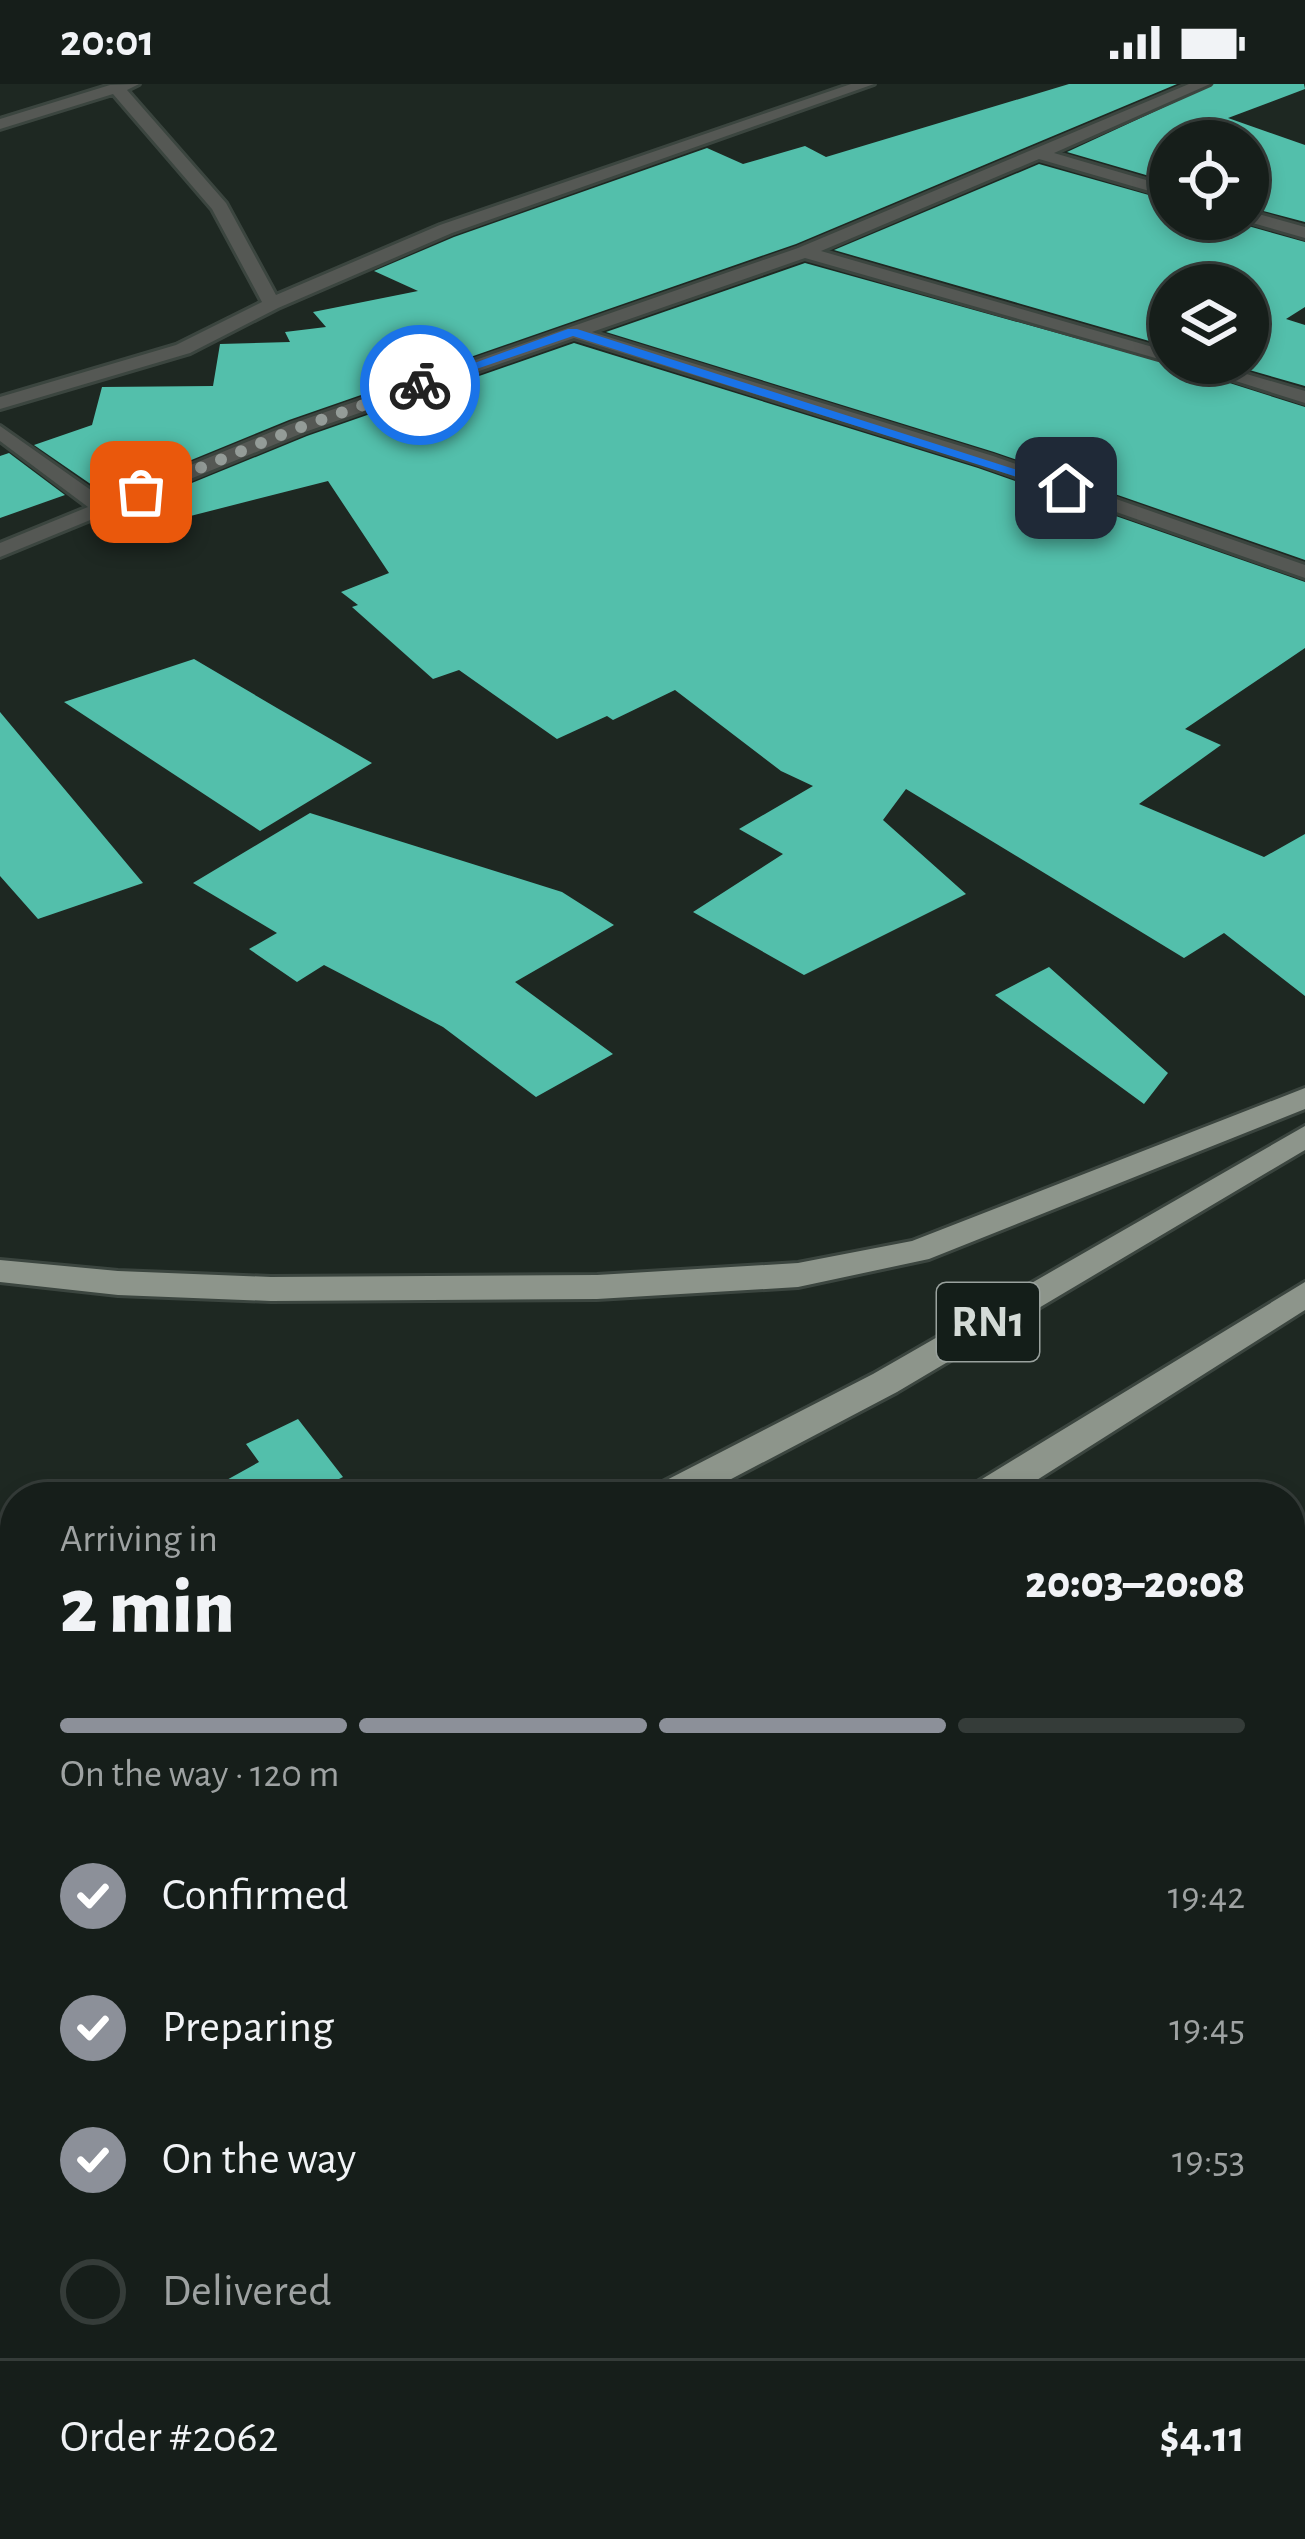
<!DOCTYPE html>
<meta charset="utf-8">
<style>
:root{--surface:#161e1a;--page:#232b27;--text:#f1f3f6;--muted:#9ea2a2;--line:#353c39;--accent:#8c9099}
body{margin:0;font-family:"Alegreya Sans",sans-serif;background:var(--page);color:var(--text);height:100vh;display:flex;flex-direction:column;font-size:45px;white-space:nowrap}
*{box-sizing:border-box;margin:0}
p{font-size:39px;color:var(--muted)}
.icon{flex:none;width:66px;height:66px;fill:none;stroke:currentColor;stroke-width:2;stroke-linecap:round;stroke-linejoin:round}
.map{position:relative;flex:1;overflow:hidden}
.details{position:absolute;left:0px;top:1398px;width:1305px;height:1059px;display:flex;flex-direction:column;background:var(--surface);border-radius:48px 48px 0 0;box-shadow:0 6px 18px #0003,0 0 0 3px var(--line)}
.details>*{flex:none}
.controls{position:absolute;left:1149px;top:36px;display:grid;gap:24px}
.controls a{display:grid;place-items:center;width:120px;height:120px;border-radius:50%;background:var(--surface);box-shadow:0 6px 18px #0003,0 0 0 3px var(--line);font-size:60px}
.pin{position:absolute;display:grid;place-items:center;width:102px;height:102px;color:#fff;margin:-51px;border-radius:24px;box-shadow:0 6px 18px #0006}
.courier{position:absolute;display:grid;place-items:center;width:120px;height:120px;margin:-60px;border:9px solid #1a73e8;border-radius:50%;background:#fff;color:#222;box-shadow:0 3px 15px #0007}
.summary em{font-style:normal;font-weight:800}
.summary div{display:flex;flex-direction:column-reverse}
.summary{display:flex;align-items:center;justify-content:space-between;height:204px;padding:0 60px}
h1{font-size:78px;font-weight:800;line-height:90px}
.bar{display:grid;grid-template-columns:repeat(4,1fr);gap:18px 12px;align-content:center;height:144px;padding:0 60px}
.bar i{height:15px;border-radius:9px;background:var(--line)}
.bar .on{background:var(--accent)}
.bar p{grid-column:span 4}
.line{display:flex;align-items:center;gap:30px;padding:0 60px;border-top:3px solid var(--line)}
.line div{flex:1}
ol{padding:0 60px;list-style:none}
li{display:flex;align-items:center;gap:36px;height:132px}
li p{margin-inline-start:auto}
li .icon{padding:12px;border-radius:50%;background:var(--accent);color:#fff;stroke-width:4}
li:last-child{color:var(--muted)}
li i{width:66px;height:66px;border:6px solid var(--line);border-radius:50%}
.status{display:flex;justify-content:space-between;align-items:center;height:84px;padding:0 60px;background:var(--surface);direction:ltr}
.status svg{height:33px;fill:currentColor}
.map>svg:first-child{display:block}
.building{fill:#53bfab}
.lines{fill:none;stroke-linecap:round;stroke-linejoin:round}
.minor-casing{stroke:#3b453f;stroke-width:6}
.trunk-casing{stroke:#3b453f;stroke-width:6}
.minor{fill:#555854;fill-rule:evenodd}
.trunk{fill:#8d958b;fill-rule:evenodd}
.route{fill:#1a73e8}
.done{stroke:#949c98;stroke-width:12;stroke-dasharray:0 21.6}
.labels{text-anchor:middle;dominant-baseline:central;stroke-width:12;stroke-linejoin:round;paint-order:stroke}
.shield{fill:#141e19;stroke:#9aa29e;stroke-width:3}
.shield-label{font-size:45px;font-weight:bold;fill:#d4dbd7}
</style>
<div class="status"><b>20:01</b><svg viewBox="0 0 49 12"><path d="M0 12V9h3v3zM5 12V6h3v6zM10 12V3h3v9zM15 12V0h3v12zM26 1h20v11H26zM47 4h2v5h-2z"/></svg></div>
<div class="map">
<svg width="1305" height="2455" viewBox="0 0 1305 2455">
<rect width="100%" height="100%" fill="#1e2822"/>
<path class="building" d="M1069 0H1177L796 160 289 336 123 404 115 394 92 401 34 361 92 341 102 303 213 302 220 260 290 258 285 248 326 243 313 228 418 207 374 187 454 153 707 64 743 80 805 62 826 73Z
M1214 0H1304L1305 5 1228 34 1305 61V138L1248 123V57H1170V98L1067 68Z
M1039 80 1170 117V135H1238L1241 140 1305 158V223L1286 235 1305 241V302L1225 279H1248V201H1170V263L834 166Z
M805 179 1176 282 1305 323V476L994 368 606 248Z
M574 259 978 384 1305 498V564L1185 645 1221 661 1139 720 1264 773 1305 750V912L1224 849 1184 874 906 705 883 736 966 810 804 891 693 828 783 770 739 745 813 702 781 687 675 606 613 636 607 632 557 655 459 586 433 595 352 523 358 521 341 508 389 489 328 397 155 441 138 421 307 352Z
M9 369 65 411 0 434V372Z
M194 575 277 624 372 679 260 747 64 618Z
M0 628 143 799 38 835 0 792Z
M310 729 562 808 614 841 515 898 613 970 536 1013 443 943 324 881 297 898 249 865 277 849 193 799Z
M1049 883 1168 989 1144 1020 995 911Z
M298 1335 343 1393 303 1413H196L259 1378 246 1360Z"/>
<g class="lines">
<defs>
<path id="minor" d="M139 0 127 6 226 119 276 211 440 141 851 0H874L452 149 278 224 190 269 0 325V313L176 261 262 218 212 125 113 10 0 45V35L110 1Z
M1189 0H1210L1054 69 1170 103V113L1039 75 821 167 1170 268 1173 279 805 174 592 248 993 372 1305 481V494L979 380 574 254 305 348 0 473V459L88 423 0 357V342L105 416 291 340 798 164Z
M1248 127 1305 143V154L1242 136 1248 135Z
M1179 279H1209L1305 307V319Z
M1305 1622V1655L1290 1662V1628Z
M15 2223V2270L0 2276V2229Z"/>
<path id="trunk" d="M1305 1004V1025L929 1175 798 1203 597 1215 271 1217 118 1211 0 1198V1176L118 1187 271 1193 597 1191 798 1179 912 1157Z
M1305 1042V1066L897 1308 697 1413H648L653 1403 873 1290Z
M1305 1198V1226L1010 1413H964L969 1403Z
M0 1744 15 1750V1794L0 1788Z
M0 1944 15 1950V2001L0 1995Z
M15 2014V2060L0 2066V2020Z
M366 2442H420L425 2455H371Z
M606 2442H661L666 2455H611Z"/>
</defs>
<use href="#minor" class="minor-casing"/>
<use href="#trunk" class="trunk-casing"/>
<use href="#minor" class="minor"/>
<use href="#trunk" class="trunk"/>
</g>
<path class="route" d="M568 245H577L1073 404 1061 407 573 252 424 303 414 301Z"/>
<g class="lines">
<path class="done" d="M141 408 298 344 420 301"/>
</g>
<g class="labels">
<rect class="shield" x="937" y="1199" width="102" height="78" rx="9"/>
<g class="shield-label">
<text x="988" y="1238">RN1</text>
</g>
</g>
</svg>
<div class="controls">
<a><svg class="icon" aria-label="locate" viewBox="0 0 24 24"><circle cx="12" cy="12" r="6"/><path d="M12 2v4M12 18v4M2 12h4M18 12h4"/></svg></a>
<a><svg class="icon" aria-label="layers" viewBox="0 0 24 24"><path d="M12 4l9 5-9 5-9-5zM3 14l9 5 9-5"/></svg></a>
</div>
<div class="pin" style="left:141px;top:408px;background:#ea580c"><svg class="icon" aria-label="bag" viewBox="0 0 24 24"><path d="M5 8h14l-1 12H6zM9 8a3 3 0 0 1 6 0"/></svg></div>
<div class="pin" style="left:1066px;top:404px;background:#1f2937"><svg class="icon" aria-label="home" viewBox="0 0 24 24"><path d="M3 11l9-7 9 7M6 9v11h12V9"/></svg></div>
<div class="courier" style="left:420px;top:301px"><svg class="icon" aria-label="bike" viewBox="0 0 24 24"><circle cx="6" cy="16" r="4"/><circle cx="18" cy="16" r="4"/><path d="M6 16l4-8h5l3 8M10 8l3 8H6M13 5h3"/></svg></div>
<section class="details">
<div class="summary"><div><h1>2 min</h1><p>Arriving in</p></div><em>20:03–20:08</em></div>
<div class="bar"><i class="on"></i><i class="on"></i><i class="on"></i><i></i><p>On the way · 120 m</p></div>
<ol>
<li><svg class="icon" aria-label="check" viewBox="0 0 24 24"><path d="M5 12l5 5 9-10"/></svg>Confirmed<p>19:42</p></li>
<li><svg class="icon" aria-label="check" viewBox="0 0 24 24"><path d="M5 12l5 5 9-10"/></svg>Preparing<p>19:45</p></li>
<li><svg class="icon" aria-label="check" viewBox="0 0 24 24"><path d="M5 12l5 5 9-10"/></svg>On the way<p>19:53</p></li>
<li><i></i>Delivered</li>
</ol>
<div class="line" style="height:156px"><div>Order #2062</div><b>$4.11</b></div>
</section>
</div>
